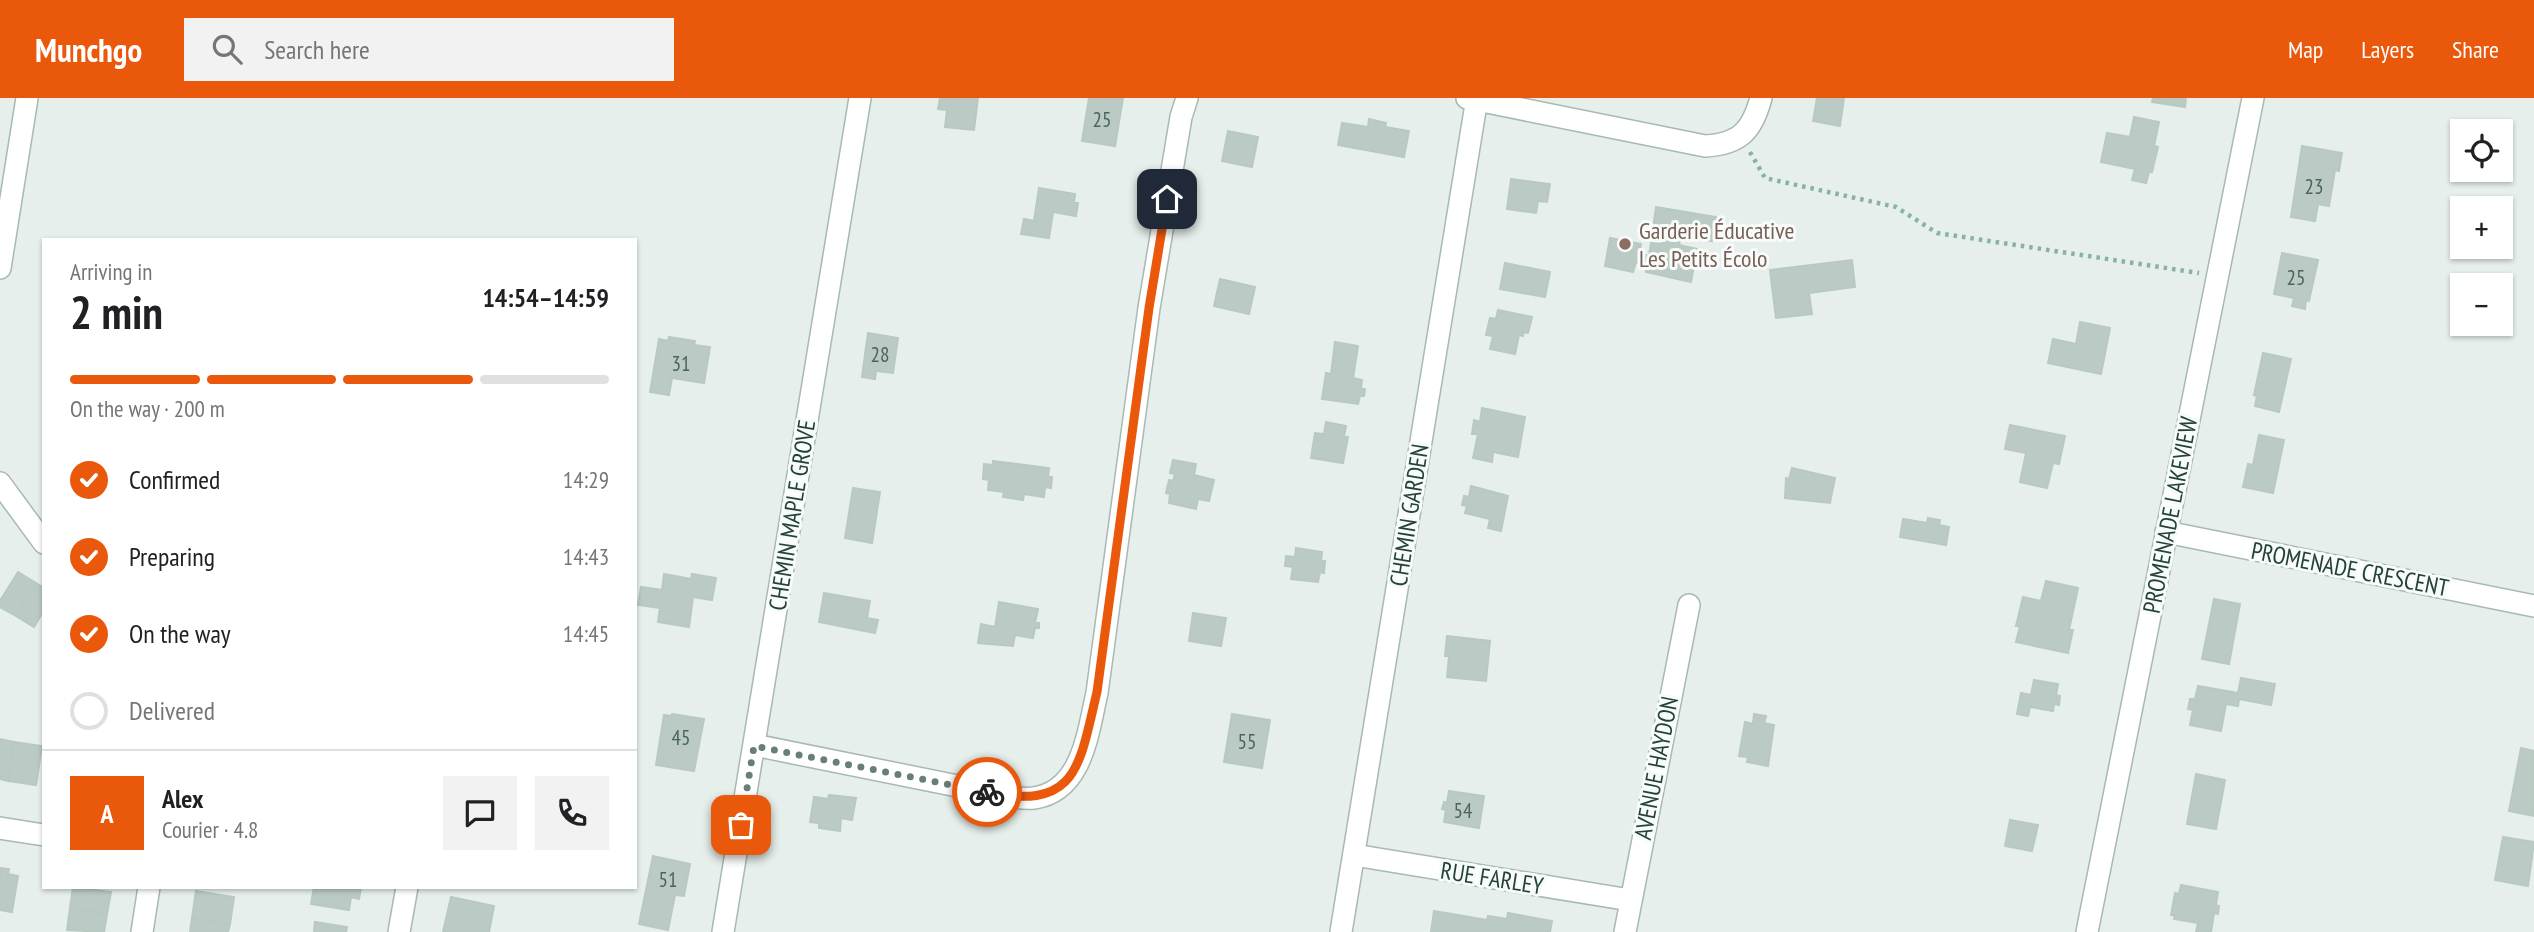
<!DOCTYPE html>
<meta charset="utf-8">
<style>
:root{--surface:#fff;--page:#f2f2f2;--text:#202124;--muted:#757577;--line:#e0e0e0;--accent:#ea580c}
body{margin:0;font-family:"PT Sans Narrow",sans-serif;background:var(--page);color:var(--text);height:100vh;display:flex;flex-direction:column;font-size:26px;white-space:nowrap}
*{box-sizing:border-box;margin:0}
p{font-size:23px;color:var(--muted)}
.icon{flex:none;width:38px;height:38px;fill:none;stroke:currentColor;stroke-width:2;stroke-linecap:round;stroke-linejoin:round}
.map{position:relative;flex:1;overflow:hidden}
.panel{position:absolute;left:42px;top:140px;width:595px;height:651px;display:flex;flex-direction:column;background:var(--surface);border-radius:0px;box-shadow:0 2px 5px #0004}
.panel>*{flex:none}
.fabs{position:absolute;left:2450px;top:21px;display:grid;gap:14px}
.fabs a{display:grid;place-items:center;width:63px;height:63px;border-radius:0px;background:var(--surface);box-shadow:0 2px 5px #0004;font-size:35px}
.pin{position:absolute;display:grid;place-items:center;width:60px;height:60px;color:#fff;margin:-30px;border-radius:14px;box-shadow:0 4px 10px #0006}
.courier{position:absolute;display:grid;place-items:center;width:70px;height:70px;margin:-35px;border:5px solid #ea580c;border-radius:50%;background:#fff;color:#222;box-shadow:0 2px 9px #0007}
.head em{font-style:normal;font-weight:800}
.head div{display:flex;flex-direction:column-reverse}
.head{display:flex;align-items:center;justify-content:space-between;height:119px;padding:0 28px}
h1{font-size:46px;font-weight:800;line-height:52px}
.bar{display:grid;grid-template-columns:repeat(4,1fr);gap:10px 7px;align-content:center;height:84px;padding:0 28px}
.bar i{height:9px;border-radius:5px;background:var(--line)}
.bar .current{background:var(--accent)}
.bar p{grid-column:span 4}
.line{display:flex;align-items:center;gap:18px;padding:0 28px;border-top:2px solid var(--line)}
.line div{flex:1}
.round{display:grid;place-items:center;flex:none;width:74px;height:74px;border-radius:0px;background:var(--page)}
ol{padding:0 28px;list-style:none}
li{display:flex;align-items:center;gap:21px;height:77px}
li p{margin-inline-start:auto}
li .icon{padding:7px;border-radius:50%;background:var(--accent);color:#fff;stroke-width:4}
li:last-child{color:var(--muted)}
li i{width:38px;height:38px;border:4px solid var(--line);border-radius:50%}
header{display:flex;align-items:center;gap:42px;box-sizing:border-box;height:98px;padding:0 35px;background:var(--accent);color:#fff}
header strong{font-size:33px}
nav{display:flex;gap:38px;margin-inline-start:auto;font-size:24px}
.search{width:490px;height:63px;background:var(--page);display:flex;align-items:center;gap:18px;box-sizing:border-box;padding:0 24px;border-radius:0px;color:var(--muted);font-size:26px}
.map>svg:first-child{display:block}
.building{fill:#bbcac4;stroke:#b8c9c2;stroke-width:2}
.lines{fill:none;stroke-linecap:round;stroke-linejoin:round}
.street-casing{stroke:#a8b8b2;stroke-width:24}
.path{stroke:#86b3a5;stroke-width:4.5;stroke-dasharray:3.5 5;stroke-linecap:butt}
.street{stroke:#fff;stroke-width:21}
.done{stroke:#687f78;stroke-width:7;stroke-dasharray:0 12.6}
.route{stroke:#ea580c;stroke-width:9}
.education-dot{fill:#8d6e63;stroke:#f7fbf9;stroke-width:2.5}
.labels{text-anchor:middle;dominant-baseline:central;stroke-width:6;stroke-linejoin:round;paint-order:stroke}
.number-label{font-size:21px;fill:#4a645c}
.education-label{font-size:24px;fill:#785e54;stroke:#f7fbf9;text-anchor:start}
.street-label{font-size:24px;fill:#24423a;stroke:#f7fbf9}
</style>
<header>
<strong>Munchgo</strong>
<div class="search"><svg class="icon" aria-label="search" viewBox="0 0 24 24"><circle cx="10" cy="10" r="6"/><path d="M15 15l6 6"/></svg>Search here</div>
<nav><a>Map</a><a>Layers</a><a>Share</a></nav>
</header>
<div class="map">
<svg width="2534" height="834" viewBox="0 0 2534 834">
<rect width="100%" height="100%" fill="#e6efeb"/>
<path class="building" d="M940 0H978L974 32 945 29 947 12 938 11Z
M1089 0H1123L1115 48 1082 43Z
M1817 0H1844L1840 28 1813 23Z
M2153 0H2186L2185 9 2152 4Z
M2134 19 2159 24 2154 48 2158 49 2152 74H2149L2146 85 2132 82 2135 71 2101 64 2107 35 2130 39Z
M1369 21 1386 25 1385 29 1409 33 1404 59 1338 47 1342 25 1368 29Z
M1228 33 1258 39 1252 69 1222 63Z
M2302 48 2342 55 2339 73 2335 72 2329 108 2318 106 2315 123 2291 119Z
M1511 81 1550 86 1547 104 1538 103 1536 115 1507 111Z
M1039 90 1075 96 1074 105H1078L1076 118 1053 114 1049 140 1021 136 1024 121 1034 123Z
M1656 109 1716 119 1712 143 1681 138 1679 147 1697 151 1691 184 1646 174V167L1636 164 1633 174 1605 168 1610 140 1641 146 1639 156 1649 158 1651 145 1662 146 1663 134 1653 131Z
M2282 155 2318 162 2309 203 2306 202 2305 211 2292 208 2294 200 2274 196Z
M1852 162 1855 189 1809 195 1812 216 1776 220 1770 172Z
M1505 165 1550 174 1545 199 1500 191Z
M1220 181 1255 189 1249 216 1214 208Z
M1498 212 1532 219 1528 235 1524 234 1523 238 1519 237 1515 256 1490 251 1493 238 1486 237 1490 220 1496 221Z
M2080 224 2110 230 2101 276 2048 265 2053 241 2076 246Z
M868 235 898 240 893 275 876 273 875 281 862 279Z
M669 239 695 243 694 247 710 249 704 285 672 280 669 297 650 294 659 241 668 243Z
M1335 244 1358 248 1353 280 1362 282 1361 291H1365L1364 298H1360L1358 306 1322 301 1326 275 1331 276Z
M2263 255 2291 261 2279 314 2255 308 2257 298 2254 297Z
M1482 310 1525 319 1518 359 1493 354 1492 364 1473 360 1478 336H1472L1474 322 1480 324Z
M1326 324 1346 328 1344 339H1348L1343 365 1311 360 1315 335 1324 336Z
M2010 327 2065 338 2059 366 2053 365 2047 390 2020 384 2026 355 2005 351Z
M2259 337 2284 342 2273 395 2243 389 2248 366 2253 367Z
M1173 362 1196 366 1194 377 1214 382 1209 403 1198 401 1196 411 1169 405 1170 396 1166 395 1169 382 1173 383 1175 376 1170 375Z
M993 363 1049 370 1048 379H1052L1051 390 1045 389 1044 399 1024 396 1023 402 1003 399 1004 394 988 392 989 382 983 381 984 366 993 367Z
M1792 370 1835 380 1830 405 1785 400 1786 380 1789 381Z
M1471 388 1508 398 1501 433 1488 430 1490 421 1465 415 1467 408 1462 407 1464 398 1469 399Z
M853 390 880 394 872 445 845 440Z
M1928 420 1940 422 1939 427 1949 429 1946 447 1900 439 1903 421 1927 425Z
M1296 450 1322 454 1321 463H1325L1324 475 1320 474 1318 484 1291 481 1293 469 1285 468 1286 458 1295 459Z
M18 474 36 485 16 518 0 509V503Z
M664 476 691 481 692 476 716 480 712 502 693 499 689 529 658 524 660 510 638 507 641 489 662 492Z
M2046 483 2078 490 2069 532H2073L2068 555 2016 544 2020 528H2016L2023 499 2041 503Z
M36 485 44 490V512L34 529 16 518Z
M824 495 870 503 867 520 878 522 875 535 819 524Z
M2214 501 2240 506 2229 566 2202 561Z
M999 504 1038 511 1035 525H1039V530H1035L1033 540 1015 537 1013 548 978 545 981 526 995 529Z
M1193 515 1226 520 1221 548 1189 543Z
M1447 538 1490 543 1486 583 1447 579 1449 558H1445Z
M2241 580 2275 586 2271 607 2239 601 2238 608 2226 606 2221 633 2190 627 2193 612 2188 611 2190 601H2195L2198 588 2238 595Z
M2034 582 2058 586 2056 597 2060 598 2059 607 2054 606 2053 613 2030 609 2028 618 2017 616 2021 595 2031 597Z
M672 616 704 621 694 673 656 667 664 617 671 618Z
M1232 616 1270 622 1262 670 1224 664Z
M1754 616 1766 618 1764 625 1774 627 1768 668 1747 664 1748 659 1739 658 1745 624 1753 626Z
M0 641 14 644 8 683 0 681Z
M14 644 42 648 36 687 8 683Z
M2521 650 2534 653V718L2509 713Z
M2196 676 2225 682 2216 731 2187 726Z
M1449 693 1484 698 1479 730 1444 724 1446 712 1442 711 1444 704 1447 705Z
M829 697 856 700 852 722 841 720 840 733 819 730V725L810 724 814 699 828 701Z
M2010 722 2038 727 2032 753 2005 748Z
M2503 739 2534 744 2528 788 2495 782Z
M653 758 690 766 684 798 675 797 668 832 639 826Z
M0 770 9 771 8 776 18 778 12 814 0 812Z
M2181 787 2218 794 2216 807 2219 808 2218 816 2214 815 2211 834H2196L2198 825 2174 821 2175 818 2171 817 2175 795 2179 796Z
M73 789 111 794 107 816 70 810Z
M314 789H361L359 801 351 799 349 812 311 806Z
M196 793 234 799 230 826 192 820Z
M451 799 494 808 489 834H443Z
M70 810 107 816 104 834 67 832Z
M1434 813 1487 822 1488 818 1507 821 1508 815 1552 823 1550 834H1431Z
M192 820 230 826 228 834H190Z
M315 824 347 829 346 834H314Z"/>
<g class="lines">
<defs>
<path id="street" d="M1467 0 1705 48C1740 46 1752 33 1761 0
M0 170 27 0
M0 385 44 445
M2166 434 2534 508
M754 647 1012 699C1019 700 1027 701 1034 700 1083 693 1088 633 1097 595L1149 210 1181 19 1187 0
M0 730 44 737
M1354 757 1630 802
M142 834 149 789
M399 834 407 789
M723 834 860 0
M1341 834 1477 0
M1625 834 1689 507
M2087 834 2253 0"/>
</defs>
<use href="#street" class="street-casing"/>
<path class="path" d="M1750 54 1765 80 1896 109 1937 135 2199 175"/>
<use href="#street" class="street"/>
</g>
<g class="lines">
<path class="done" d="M741 727 754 648 987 694"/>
<path class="route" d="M987 694C1078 713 1079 668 1097 594L1149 210 1167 101"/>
</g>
<circle class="education-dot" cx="1625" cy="146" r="7"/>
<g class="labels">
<g class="number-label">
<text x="1102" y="21">25</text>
<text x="2314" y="88">23</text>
<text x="2296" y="179">25</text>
<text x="880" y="256">28</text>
<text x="681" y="265">31</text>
<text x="681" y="639">45</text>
<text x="1247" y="643">55</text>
<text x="1463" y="712">54</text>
<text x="668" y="781">51</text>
</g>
<g class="education-label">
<text x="1639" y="132">Garderie Éducative<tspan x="1639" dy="28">Les Petits Écolo</tspan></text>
</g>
<g class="street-label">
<text transform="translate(792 417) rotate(-81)">CHEMIN MAPLE GROVE</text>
<text transform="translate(1409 417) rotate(-81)">CHEMIN GARDEN</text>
<text transform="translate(2170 417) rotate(-79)">PROMENADE LAKEVIEW</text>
<text transform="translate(2350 471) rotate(11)">PROMENADE CRESCENT</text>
<text transform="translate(1656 670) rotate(-79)">AVENUE HAYDON</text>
<text transform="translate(1492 780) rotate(9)">RUE FARLEY</text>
</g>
</g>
</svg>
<div class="fabs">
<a><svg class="icon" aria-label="locate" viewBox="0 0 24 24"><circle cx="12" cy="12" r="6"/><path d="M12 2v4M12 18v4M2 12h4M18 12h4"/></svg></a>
<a>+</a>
<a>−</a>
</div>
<div class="pin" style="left:741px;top:727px;background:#ea580c"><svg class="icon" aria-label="bag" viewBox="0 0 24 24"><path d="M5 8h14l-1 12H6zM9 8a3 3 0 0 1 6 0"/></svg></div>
<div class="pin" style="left:1167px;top:101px;background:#1f2937"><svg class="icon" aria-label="home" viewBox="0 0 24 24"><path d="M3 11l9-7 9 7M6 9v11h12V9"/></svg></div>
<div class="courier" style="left:987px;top:694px"><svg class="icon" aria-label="bike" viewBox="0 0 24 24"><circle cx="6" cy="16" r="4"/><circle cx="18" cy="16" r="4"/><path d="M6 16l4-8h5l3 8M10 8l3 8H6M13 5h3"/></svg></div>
<section class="panel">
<div class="head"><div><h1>2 min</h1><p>Arriving in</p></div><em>14:54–14:59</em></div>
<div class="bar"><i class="current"></i><i class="current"></i><i class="current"></i><i></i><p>On the way · 200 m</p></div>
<ol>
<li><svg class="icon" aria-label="check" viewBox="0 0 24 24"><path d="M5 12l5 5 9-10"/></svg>Confirmed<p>14:29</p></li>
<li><svg class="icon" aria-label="check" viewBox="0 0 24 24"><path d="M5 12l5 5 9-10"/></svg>Preparing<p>14:43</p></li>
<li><svg class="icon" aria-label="check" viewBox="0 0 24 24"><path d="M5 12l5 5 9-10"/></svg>On the way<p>14:45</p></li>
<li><i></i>Delivered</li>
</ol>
<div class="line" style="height:126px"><b class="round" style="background:var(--accent);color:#fff">A</b><div><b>Alex</b><p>Courier · 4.8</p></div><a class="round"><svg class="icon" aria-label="chat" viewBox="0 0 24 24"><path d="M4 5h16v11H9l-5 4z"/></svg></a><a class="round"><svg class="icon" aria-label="phone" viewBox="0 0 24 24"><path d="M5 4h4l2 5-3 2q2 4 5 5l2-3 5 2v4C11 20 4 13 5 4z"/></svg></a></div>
</section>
</div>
